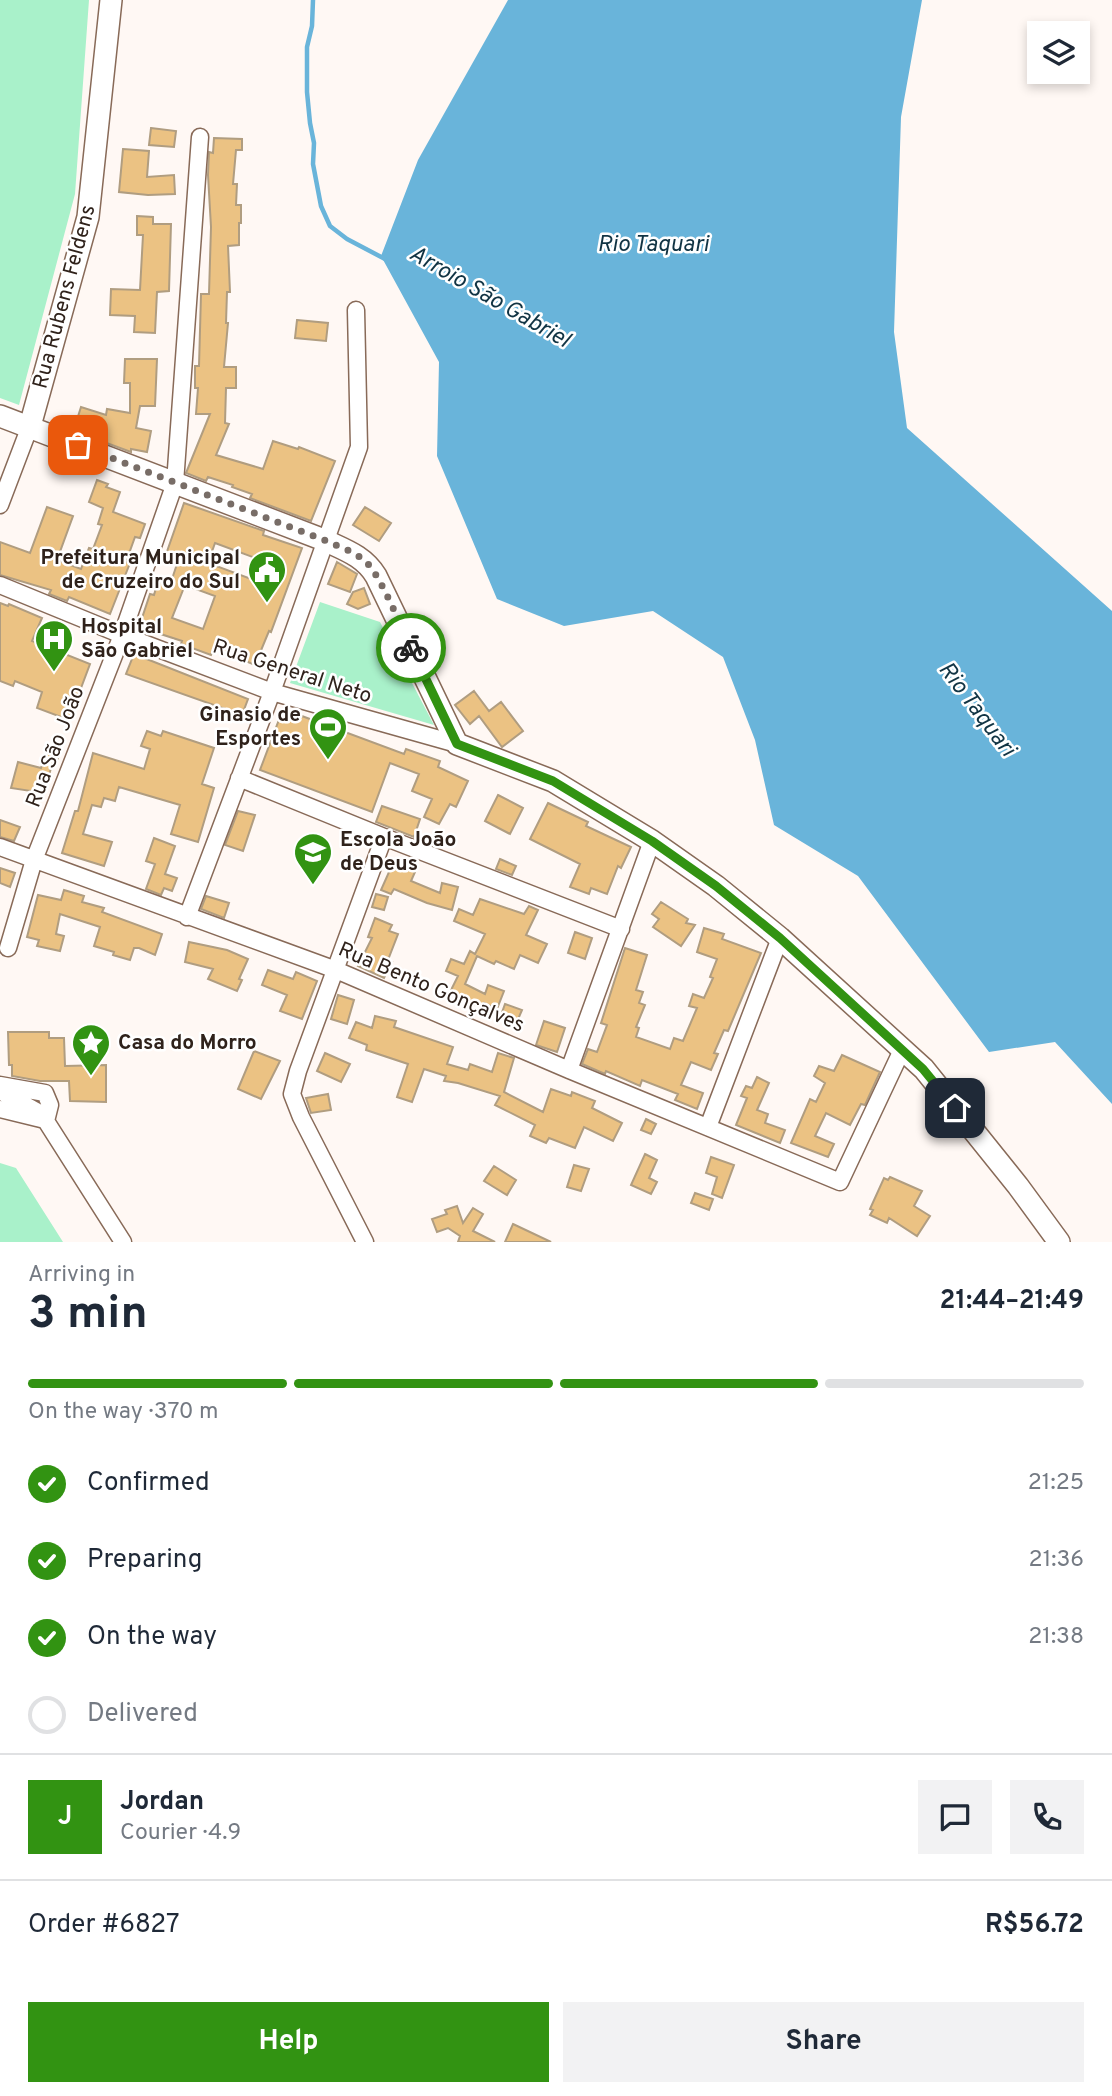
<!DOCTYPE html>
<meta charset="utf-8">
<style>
:root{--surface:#fff;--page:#f2f2f3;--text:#1f2937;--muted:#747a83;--line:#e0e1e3;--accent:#329312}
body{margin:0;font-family:Overpass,sans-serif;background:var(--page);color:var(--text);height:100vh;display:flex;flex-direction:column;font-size:26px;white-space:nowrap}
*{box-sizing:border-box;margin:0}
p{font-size:23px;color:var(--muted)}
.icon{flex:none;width:38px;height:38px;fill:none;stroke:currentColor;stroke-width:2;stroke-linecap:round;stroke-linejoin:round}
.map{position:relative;height:1242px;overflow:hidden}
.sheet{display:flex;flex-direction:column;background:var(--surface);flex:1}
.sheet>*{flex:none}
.buttons{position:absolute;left:1027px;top:21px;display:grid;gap:14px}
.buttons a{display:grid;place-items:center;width:63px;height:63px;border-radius:0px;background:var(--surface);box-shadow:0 4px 10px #0003;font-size:35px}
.pin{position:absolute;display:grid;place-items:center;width:60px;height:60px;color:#fff;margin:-30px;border-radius:14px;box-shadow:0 4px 10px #0006}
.courier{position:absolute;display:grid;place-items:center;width:70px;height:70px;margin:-35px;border:5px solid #329312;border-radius:50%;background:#fff;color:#222;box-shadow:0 2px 9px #0007}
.head em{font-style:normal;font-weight:700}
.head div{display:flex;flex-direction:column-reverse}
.head{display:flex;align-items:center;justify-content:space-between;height:119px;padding:0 28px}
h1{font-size:46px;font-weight:700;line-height:52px}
.bar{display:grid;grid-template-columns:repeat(4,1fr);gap:10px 7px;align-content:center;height:84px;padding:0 28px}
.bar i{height:9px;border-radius:5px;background:var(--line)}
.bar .selected{background:var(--accent)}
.bar p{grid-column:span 4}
.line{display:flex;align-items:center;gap:18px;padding:0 28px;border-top:2px solid var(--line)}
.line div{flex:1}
.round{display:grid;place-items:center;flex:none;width:74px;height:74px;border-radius:0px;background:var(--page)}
ol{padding:0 28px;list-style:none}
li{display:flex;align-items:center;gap:21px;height:77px}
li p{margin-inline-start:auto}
li .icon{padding:7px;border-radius:50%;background:var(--accent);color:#fff;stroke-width:4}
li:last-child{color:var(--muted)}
li i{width:38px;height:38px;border:4px solid var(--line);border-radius:50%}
.button{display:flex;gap:14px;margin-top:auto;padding:14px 28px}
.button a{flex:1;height:80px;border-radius:0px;background:var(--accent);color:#fff;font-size:28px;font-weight:700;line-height:80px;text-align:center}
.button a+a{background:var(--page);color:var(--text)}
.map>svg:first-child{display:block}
.green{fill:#a9f1ca}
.water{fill:#69b4da}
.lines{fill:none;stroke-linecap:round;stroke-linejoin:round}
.stream{stroke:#69b4da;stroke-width:4.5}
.building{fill:#ebc283;stroke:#b09d80;stroke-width:2;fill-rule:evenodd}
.minor-casing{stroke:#886a58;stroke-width:19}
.major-casing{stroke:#886a58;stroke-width:24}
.minor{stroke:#fff;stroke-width:16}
.major{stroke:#fff;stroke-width:21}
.done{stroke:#786d67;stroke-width:7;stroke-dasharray:0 12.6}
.route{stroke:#329312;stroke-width:9}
.labels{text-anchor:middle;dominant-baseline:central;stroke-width:5;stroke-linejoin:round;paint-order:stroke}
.street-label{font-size:21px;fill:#2f221b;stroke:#fff}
.poi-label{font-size:21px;font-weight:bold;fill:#2f221b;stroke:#fff;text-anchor:start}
.water-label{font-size:23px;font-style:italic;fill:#113444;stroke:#fff}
</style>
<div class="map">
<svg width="1112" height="1242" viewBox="0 0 1112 1242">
<rect width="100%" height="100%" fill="#fff8f4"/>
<path class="green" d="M0 0H89L75 194 19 405 0 398Z
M320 602 380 622 434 725 290 683Z
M0 1163 16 1168 63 1242H0Z"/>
<path class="water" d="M508 0H922L901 117 894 332 907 428 1112 611V1104L1055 1042 989 1052 858 876 774 825 755 740 723 657 653 611 564 626 497 599 437 456 439 362 381 256 418 160Z"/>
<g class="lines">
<path class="stream" d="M313 0 312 26 307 47V92L310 123 314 143 313 164 321 206 330 226 347 239 385 259"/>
</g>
<path class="building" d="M151 128 176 131 174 147 149 145Z
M214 138 242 139V150H236L233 184H237L236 205H241V223H239V245L228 246 230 292H227L226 323H228L224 367H236V388H226L225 423 229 424 216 455 263 469 273 441 298 449 299 447 335 461 311 521 250 498 252 494 232 487 233 485 208 477 206 481 186 473 210 414H196L198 388H195V366H199L201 294H209L211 227 208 175 209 152 213 153Z
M123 149 149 151 147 177 174 175 175 194 148 195 119 192Z
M137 216 153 217V224H171L169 291 157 292 155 333 134 332 135 316 110 315 111 289 140 290 143 235H137Z
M297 320 328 323 326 341 295 338Z
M125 359H157L155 406H140L136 428 151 431 147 452 131 449V452L101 441 102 438 74 429 81 407 106 415 107 409 130 413V383H124Z
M97 480 108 484 106 487 120 492 113 512 145 524 140 538 135 537 126 562 130 563 110 614 69 597 67 601 49 594 51 590 0 575V542L30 553 47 507 73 516 57 560 81 569 89 548 93 549 102 525 98 524 103 508 89 502Z
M184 503 264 531 263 535 302 548 271 632 269 631 255 665 214 648 211 655 181 644 182 641 139 627 150 594 154 595 158 581 170 585 177 564 164 560ZM215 543 258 559 251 579 208 563ZM185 585 215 596 203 629 172 618Z
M365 507 391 523 379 541 353 525Z
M337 562 357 574 350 592 328 584Z
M364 588 370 604 358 609 347 604 353 592Z
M0 603 8 606 9 604 42 618 32 641 90 664 69 720 37 708 42 692 15 681 13 686 0 681Z
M134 654 248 699 242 715 126 674Z
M474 691 489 711 501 702 523 731 502 747 479 716 470 724 455 705Z
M283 709 404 754 406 749 440 761 438 767 468 781 456 807 450 804 439 824 424 817 432 799 412 791 419 774 390 763 372 812 260 770Z
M147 731 161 736 163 731 214 748 202 784 214 788 198 842 171 834 180 805 119 787 115 801 104 798 101 807 92 805 83 834 112 842 104 866 62 853 75 811H78L93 753 144 769 150 749 141 746Z
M49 746 57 749 56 752 60 753 55 765 52 764 46 787 39 785 37 792 11 788 18 762 41 768Z
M498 795 523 808 510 834 485 821Z
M548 803 588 822 586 826 631 847 621 868 618 866 607 894 591 888 589 894 570 887 580 864 530 839Z
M382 806 420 819 414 837 376 822Z
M238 811 255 815 243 851 225 845Z
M0 820 20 827 14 841 0 837Z
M154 838 175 846 165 874 177 878 172 891 164 888 161 895 146 889 155 864 146 861Z
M500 859 516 866 512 875 496 869Z
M393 863 415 872 411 881 440 893 442 883 458 887 452 910 427 903 394 889 391 894 381 890Z
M0 868 15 873 10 887 0 883Z
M64 890 84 896 82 902 104 908 102 912 162 934 155 955 139 948H134L130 960 113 955 114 952 94 946 100 927 60 914 56 934 64 936 60 951 37 946 39 940 27 937 38 895 61 900Z
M376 894 388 897 384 910 372 907Z
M206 896 229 903 224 918 201 909Z
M480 899 524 914 529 906 538 910 526 935 547 944 538 963 520 955 514 969 496 961 494 964 477 956 465 984 485 994 488 985 504 991 497 1009 484 1003 482 1008 450 992 458 976 446 971 451 959 464 964 470 951 475 954 485 934 454 921 459 909 473 915Z
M661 902 688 919 686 923 695 925 681 946 653 927 659 919 652 914Z
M375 918 392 925 389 931 398 934 388 960 392 962 384 978 358 966 372 938 368 937Z
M704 928 724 934 722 939 761 953 728 1031 724 1030 714 1053 718 1054 711 1070 691 1062 681 1085 703 1093 697 1109 675 1100 678 1094 642 1080 640 1086 606 1071 605 1074 582 1064 588 1049 597 1052 607 1025 601 1023 625 948 647 955 636 990 643 992 639 1003 645 1005 636 1027 639 1028 636 1037 670 1049 674 1038 683 1041 697 1008 689 1006 693 994 704 998 713 978 710 977 717 959 697 952Z
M575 932 592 938 585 959 568 953Z
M189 942 227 950 248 959 239 979 242 980 237 991 208 979 213 969 185 962Z
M268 970 293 979 296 972 317 981 302 1019 280 1011 287 995 262 985Z
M338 995 354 1000 347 1024 331 1019Z
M505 1004 522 1010 516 1024 500 1018Z
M375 1016 396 1021 394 1027 453 1047 447 1064 468 1070 470 1064 492 1072 498 1053 514 1058 504 1092 543 1112 551 1089 571 1096 572 1092 595 1101 592 1108 622 1123 613 1141 584 1127 575 1148 549 1138 546 1143 530 1136 535 1125 495 1105 500 1096 458 1083 444 1081 446 1076 424 1069 412 1102 397 1097 408 1064 366 1050 367 1045 349 1038 356 1022 372 1028Z
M544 1021 565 1028 557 1052 536 1045Z
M8 1032H49V1038H64L65 1066 106 1065V1102L70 1101 69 1081H40L12 1076V1065H9Z
M254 1051 280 1061 261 1099 238 1089Z
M325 1053 350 1064 341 1082 317 1071Z
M842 1055 880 1072 865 1105 861 1104 850 1125 826 1113 815 1136 834 1144 828 1157 791 1143 810 1099 816 1102 825 1083 814 1076 819 1066 834 1071Z
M757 1077 769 1083 757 1110 768 1114 765 1123 785 1130 780 1143 736 1125 747 1098 741 1096 746 1086 752 1088Z
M328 1094 331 1110 311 1113 306 1098Z
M646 1119 656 1124 651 1134 641 1130Z
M645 1154 657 1160 649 1178 657 1182 651 1194 631 1185Z
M711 1157 734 1165 722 1198 712 1194 717 1177 706 1173Z
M574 1165 589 1169 581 1191 567 1187Z
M494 1166 516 1180 507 1195 484 1181Z
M890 1177 922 1191 914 1206 930 1216 917 1236 889 1218 887 1223 870 1215 873 1210 870 1209 884 1178 888 1180Z
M695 1193 713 1199 709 1210 691 1203Z
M457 1206 463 1223 473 1208 483 1214 473 1231 495 1242H458L460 1236 448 1228 437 1232 432 1219 447 1214 445 1210Z
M513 1224 551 1242H505Z"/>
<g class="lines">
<defs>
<path id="minor" d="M0 505 30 426
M0 585 122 635 272 692 457 744
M239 778 384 837 621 929
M0 847 336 970 569 1070 840 1182 902 1050
M187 917 272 692 359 447 356 310
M8 948 34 860 122 635 175 483 200 137
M569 1070 652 841
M0 1085 45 1093 50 1105 46 1121
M0 1091 38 1112 46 1121 123 1242
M0 1109 41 1119
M708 1127 780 938
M365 1242 301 1117 292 1094 298 1071 384 837"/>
<path id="major" d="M0 416 324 540C345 550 364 556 376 576L457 744 553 781 652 841 716 886 780 938 924 1069 1018 1186 1059 1242
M30 426 88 217 111 0"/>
</defs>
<use href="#minor" class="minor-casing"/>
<use href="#major" class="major-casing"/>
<use href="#minor" class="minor"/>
<use href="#major" class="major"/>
</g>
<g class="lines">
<path class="done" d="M78 445 324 540C339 547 357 552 368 564 382 579 401 627 411 648"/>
<path class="route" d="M411 648 457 744 553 781 652 841 716 886 780 938 923 1069 955 1108"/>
</g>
<defs>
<symbol id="civic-pin" viewBox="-11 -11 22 30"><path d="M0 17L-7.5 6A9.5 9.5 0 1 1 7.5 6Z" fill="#329312" stroke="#fff"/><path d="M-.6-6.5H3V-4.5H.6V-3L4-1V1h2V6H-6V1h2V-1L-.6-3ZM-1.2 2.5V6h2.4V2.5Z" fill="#fff"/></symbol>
<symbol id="hospital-pin" viewBox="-11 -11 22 30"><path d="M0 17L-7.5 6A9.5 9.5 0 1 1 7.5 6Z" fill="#329312" stroke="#fff"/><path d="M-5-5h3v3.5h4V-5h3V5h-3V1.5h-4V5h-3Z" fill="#fff"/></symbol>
<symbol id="stadium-pin" viewBox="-11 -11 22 30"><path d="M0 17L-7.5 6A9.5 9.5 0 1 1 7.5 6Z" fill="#329312" stroke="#fff"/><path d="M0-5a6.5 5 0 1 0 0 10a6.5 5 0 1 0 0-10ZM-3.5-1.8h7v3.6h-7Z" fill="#fff"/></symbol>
<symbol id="university-pin" viewBox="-11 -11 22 30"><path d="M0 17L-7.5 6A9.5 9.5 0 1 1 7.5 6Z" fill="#329312" stroke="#fff"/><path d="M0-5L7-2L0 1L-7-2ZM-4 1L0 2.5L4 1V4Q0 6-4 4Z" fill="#fff"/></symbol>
<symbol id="sight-pin" viewBox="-11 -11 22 30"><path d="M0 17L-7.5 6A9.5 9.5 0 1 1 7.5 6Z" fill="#329312" stroke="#fff"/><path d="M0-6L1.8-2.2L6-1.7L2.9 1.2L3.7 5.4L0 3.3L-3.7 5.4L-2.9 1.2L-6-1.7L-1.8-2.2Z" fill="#fff"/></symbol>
</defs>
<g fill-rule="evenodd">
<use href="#civic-pin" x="245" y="548" width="44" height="60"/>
<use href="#hospital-pin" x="32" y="617" width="44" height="60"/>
<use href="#stadium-pin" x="306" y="705" width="44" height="60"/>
<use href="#university-pin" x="291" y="830" width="44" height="60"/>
<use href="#sight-pin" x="69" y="1021" width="44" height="60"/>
</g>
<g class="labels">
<g class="street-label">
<text transform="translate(65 297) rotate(-75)">Rua Rubens Feldens</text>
<text transform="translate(292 672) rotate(18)">Rua General Neto</text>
<text transform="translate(56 747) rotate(-69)">Rua São João</text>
<text transform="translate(431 988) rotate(23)">Rua Bento Gonçalves</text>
</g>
<g class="poi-label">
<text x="240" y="558" text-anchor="end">Prefeitura Municipal<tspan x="240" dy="24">de Cruzeiro do Sul</tspan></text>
<text x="81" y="627">Hospital<tspan x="81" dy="24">São Gabriel</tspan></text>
<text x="301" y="715" text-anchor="end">Ginasio de<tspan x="301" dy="24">Esportes</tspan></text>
<text x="340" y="840">Escola João<tspan x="340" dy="24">de Deus</tspan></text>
<text x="118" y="1043">Casa do Morro</text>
</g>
<g class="water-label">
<text x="653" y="245">Rio Taquari</text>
<text transform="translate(489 298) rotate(30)">Arroio São Gabriel</text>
<text transform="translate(976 710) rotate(53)">Rio Taquari</text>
</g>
</g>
</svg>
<div class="buttons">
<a><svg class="icon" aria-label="layers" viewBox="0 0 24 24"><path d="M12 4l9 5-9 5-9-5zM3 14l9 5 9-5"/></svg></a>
</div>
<div class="pin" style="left:78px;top:445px;background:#ea580c"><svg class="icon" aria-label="bag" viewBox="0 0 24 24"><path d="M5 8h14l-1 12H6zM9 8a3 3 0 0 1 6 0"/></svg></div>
<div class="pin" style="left:955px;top:1108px;background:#1f2937"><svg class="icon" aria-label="home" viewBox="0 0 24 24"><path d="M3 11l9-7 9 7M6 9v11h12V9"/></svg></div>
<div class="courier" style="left:411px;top:648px"><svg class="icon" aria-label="bike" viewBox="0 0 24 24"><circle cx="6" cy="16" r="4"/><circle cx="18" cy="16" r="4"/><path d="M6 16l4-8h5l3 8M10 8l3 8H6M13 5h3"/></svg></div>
</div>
<section class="sheet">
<div class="head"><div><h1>3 min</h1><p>Arriving in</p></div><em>21:44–21:49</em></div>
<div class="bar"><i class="selected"></i><i class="selected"></i><i class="selected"></i><i></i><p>On the way · 370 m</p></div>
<ol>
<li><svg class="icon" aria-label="check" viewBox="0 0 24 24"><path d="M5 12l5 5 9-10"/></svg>Confirmed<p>21:25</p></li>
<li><svg class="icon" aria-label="check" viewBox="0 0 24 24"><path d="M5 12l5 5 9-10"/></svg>Preparing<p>21:36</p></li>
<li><svg class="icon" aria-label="check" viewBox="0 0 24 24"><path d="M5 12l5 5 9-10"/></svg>On the way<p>21:38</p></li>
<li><i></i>Delivered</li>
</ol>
<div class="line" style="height:126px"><b class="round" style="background:var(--accent);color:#fff">J</b><div><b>Jordan</b><p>Courier · 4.9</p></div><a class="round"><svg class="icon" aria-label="chat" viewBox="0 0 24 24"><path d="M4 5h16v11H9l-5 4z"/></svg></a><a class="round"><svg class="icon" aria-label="phone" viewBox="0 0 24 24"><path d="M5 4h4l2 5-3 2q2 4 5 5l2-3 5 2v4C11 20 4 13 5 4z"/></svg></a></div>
<div class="line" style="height:91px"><div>Order #6827</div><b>R$56.72</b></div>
<div class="button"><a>Help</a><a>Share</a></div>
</section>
